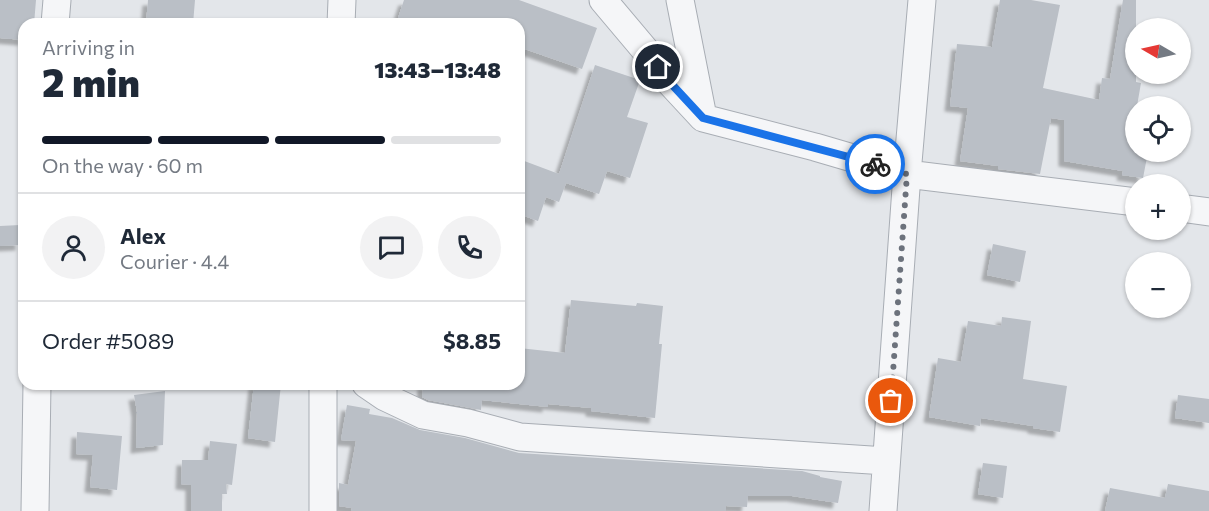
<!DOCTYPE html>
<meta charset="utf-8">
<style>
:root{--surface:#fff;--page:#f2f2f3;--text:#1f2937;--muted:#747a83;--line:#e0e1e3;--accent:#111827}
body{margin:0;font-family:Commissioner,sans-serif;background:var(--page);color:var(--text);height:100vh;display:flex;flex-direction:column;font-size:22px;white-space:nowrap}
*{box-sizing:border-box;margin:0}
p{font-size:20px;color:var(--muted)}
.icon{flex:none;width:33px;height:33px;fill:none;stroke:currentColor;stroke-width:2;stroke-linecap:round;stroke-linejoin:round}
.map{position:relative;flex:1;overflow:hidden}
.panel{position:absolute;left:18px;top:18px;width:507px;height:372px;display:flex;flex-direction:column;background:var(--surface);border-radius:18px;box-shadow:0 2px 4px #0004}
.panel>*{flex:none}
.needle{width:39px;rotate:279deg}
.fabs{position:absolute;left:1125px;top:18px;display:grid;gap:12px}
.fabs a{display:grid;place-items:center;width:66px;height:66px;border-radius:50%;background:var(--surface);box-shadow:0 2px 4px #0004;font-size:30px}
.pin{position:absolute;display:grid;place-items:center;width:51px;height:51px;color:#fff;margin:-26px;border:3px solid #fff;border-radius:50%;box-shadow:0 2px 6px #0007}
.courier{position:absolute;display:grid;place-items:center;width:60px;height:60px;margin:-30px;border:4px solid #1a73e8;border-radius:50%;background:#fff;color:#222;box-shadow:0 2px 8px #0007}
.summary em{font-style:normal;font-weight:800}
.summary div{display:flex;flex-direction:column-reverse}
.summary{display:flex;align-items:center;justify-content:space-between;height:102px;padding:0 24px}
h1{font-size:39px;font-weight:800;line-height:45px}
.bar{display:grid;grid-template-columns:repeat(4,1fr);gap:9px 6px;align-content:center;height:72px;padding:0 24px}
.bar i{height:8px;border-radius:4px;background:var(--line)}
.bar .active{background:var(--accent)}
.bar p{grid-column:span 4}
.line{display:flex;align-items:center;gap:15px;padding:0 24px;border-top:2px solid var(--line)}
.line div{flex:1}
.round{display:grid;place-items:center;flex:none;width:63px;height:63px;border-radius:32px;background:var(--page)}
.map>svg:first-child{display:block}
.building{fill:#babfc6;filter:url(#shadow)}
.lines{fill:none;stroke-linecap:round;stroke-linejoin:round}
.minor-casing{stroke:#a8adb4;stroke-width:29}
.minor{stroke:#f5f6f8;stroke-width:27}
.done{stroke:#6c727c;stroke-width:6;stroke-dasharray:0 10.8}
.route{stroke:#1a73e8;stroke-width:8}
</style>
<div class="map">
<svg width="1209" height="511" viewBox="0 0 1209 511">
<defs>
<filter id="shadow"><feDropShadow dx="-5.5" dy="5.5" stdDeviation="1.5" flood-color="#0004"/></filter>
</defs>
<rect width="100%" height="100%" fill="#e3e6ea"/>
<path class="building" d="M0 0H36L34 24H24V40L0 38Z
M148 0H195L193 24H146Z
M404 0H519L597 28 582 69 519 47V24H396Z
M1000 0H1031L1060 5 1043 88 1099 100 1102 78 1110 79 1123 0H1136V82L1141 83 1137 106H1136V152H1148L1143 178 1122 175 1123 171 1064 161V120L1051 118 1040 174 998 169V166L960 161 968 108 950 106 957 44 992 47Z
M595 65 640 80 627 117 648 123 630 178 607 171 599 194 566 183 559 202 546 197 538 221 519 214V159L559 174Z
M20 225 21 245 0 246V226Z
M993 244 1026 251 1020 282 987 275Z
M571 300 636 306 637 303 663 306 659 344H662L655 418 591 411V408L548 404V407L482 400 481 410 428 400 422 397 423 384H519V348L565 353Z
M1002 317 1031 321 1023 379 1067 386 1060 432 1033 428V426L981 418 980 426 929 417 938 358 961 362 968 321 1001 326Z
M254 384H281L275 442 248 438Z
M165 391 163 445 136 448 137 412 134 395Z
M1178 395 1209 399V423L1175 418Z
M347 405 370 409 369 414 392 418 420 430 465 438 519 453 802 471 820 476V477L842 481 838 503 792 496H748L747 507 726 506V511H351L352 508 339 506V483L348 485 356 441 341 440Z
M77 432 122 436 117 490 90 487 93 455 76 454Z
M210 441 237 444 232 485 226 484 227 494H222V511H191V485L181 484 182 460H208Z
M983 463 1007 466 1003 498 978 494Z
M1168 484 1209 491V511H1105L1110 488 1165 498Z"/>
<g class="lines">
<defs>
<path id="minor" d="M603 0 651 57 665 77 703 118 815 147 907 174 1136 202
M680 0 703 117
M55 24 57 0
M341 24 342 0
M1180 208 1209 212
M366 384 385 397 423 415 468 423 520 437 886 461
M35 511 37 384
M323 511V384
M883 511 907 174 922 0"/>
</defs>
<use href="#minor" class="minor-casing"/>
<use href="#minor" class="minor"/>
</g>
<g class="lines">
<path class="done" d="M875 164 907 174 891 401"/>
<path class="route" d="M658 67 665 77 703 118 875 164"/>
</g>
</svg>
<div class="fabs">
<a><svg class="needle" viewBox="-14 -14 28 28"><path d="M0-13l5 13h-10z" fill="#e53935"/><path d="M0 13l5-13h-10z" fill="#747a83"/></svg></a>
<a><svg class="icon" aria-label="locate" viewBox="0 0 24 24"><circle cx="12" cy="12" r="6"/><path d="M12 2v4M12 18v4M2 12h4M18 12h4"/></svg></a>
<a>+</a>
<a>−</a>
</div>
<div class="pin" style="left:891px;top:401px;background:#ea580c"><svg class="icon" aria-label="bag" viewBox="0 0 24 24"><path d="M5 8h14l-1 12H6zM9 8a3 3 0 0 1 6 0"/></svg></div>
<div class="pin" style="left:658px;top:67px;background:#1f2937"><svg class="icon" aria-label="home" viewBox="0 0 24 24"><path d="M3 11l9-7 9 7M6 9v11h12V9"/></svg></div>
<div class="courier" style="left:875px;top:164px"><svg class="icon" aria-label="bike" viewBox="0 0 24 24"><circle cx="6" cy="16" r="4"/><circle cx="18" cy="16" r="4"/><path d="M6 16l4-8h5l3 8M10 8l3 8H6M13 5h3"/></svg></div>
<section class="panel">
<div class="summary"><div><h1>2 min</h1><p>Arriving in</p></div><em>13:43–13:48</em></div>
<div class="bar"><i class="active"></i><i class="active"></i><i class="active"></i><i></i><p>On the way · 60 m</p></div>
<div class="line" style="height:108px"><a class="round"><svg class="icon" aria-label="person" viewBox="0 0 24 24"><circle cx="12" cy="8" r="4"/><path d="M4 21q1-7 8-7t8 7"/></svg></a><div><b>Alex</b><p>Courier · 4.4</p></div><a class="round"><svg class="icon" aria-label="chat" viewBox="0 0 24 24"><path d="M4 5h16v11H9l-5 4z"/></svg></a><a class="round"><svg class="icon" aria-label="phone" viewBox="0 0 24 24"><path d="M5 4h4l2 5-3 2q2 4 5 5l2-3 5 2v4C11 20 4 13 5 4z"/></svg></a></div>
<div class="line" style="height:78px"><div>Order #5089</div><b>$8.85</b></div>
</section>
</div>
